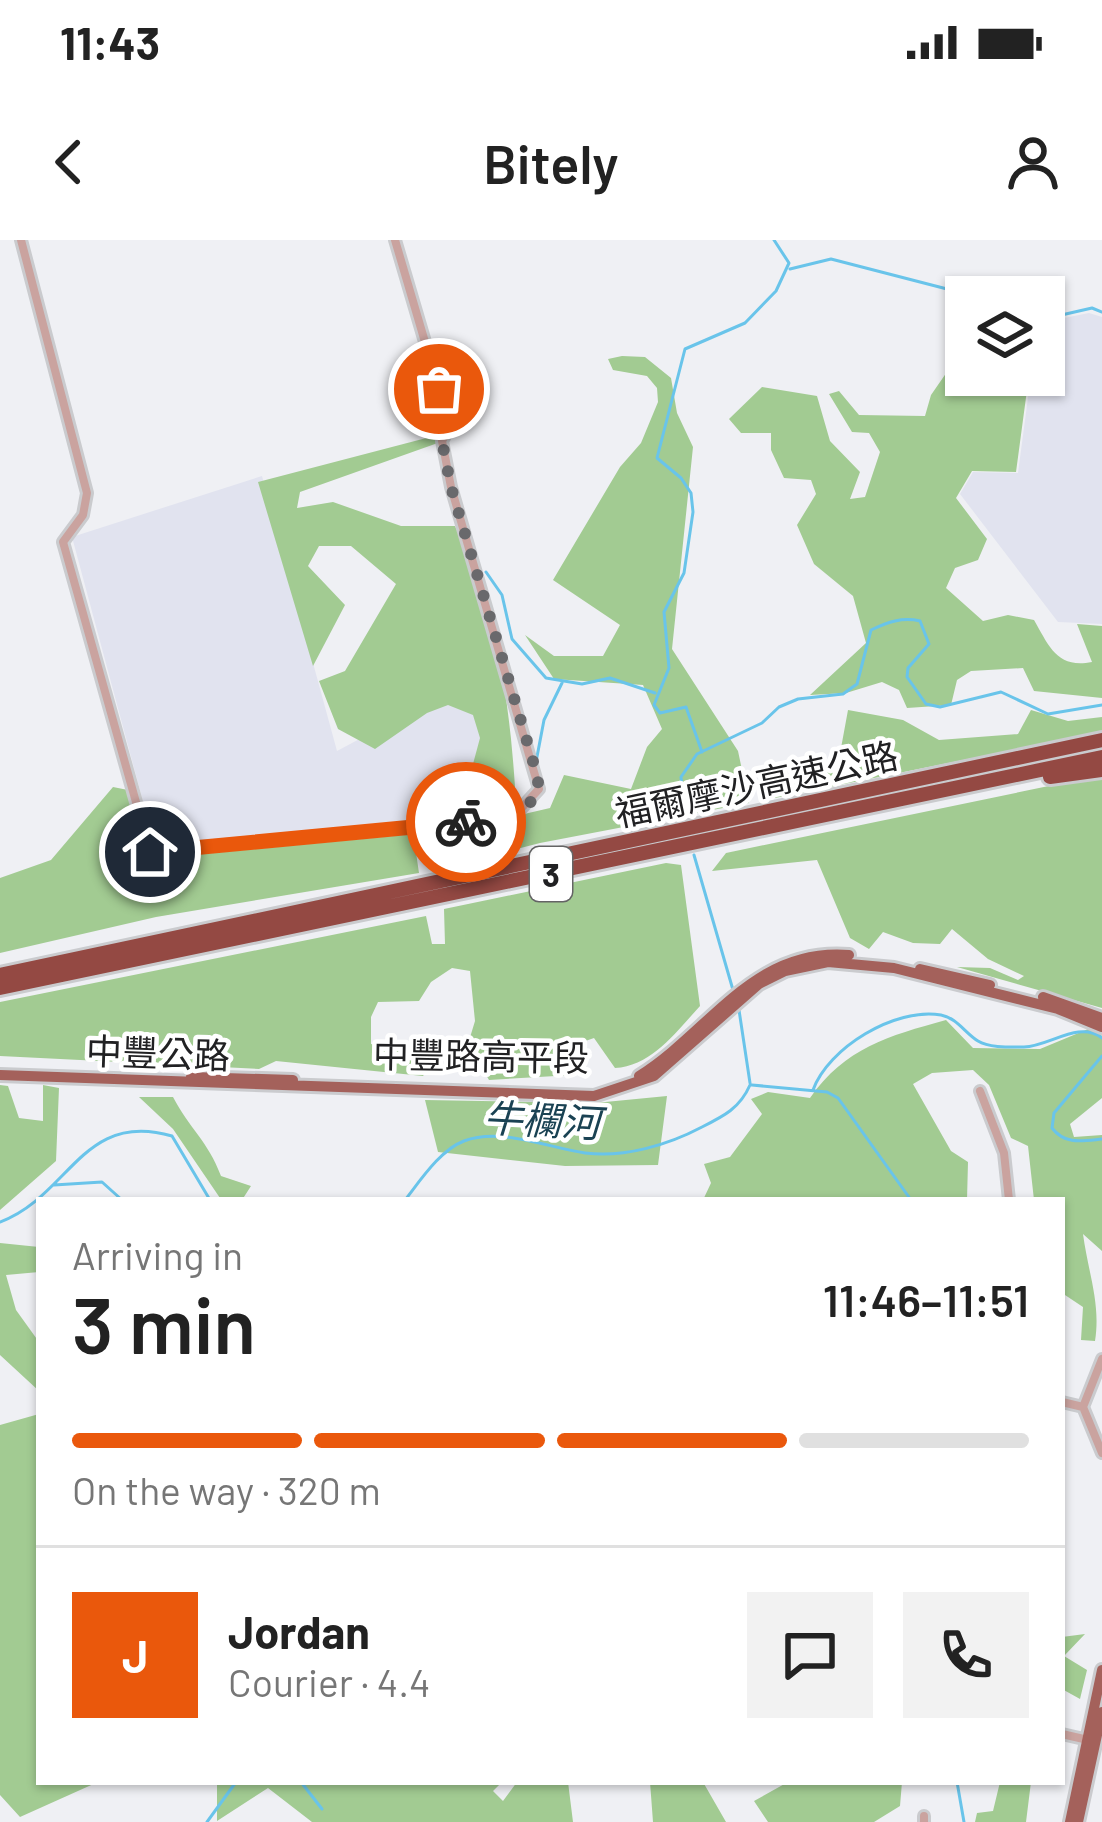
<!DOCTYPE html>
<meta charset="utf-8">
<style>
:root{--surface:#fff;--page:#f2f2f2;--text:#222;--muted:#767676;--line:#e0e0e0;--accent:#ea580c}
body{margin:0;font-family:Barlow,"Noto Sans TC",sans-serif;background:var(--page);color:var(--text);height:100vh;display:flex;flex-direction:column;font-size:45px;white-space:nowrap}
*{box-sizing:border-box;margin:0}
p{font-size:39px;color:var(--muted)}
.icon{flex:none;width:66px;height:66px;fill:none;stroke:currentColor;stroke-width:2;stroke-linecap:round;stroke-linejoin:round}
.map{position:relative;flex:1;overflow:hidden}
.panel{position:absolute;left:36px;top:957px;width:1029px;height:588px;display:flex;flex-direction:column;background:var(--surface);border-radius:0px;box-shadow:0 3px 9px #0004}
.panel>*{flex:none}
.controls{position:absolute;left:945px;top:36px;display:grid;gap:24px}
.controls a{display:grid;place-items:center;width:120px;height:120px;border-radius:0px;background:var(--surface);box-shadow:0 3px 9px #0004;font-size:60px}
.pin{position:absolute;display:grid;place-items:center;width:102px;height:102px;color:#fff;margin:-51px;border:6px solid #fff;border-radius:50%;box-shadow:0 3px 12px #0007}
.courier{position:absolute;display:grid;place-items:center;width:120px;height:120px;margin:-60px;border:9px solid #ea580c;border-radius:50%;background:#fff;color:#222;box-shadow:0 3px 15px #0007}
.headline em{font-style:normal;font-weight:600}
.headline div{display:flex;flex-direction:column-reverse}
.headline{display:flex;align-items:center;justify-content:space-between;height:204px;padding:0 36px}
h1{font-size:78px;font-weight:600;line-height:90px}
.bar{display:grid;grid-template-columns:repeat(4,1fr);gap:18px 12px;align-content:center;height:144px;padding:0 36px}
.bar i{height:15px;border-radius:9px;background:var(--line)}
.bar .selected{background:var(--accent)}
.bar p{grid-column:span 4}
.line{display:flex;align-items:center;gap:30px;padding:0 36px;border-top:3px solid var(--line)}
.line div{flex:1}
.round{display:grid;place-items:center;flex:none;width:126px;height:126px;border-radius:0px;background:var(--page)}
.status{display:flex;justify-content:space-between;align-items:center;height:84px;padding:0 60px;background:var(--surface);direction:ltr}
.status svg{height:33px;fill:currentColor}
header{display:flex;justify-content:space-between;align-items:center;height:156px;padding:0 36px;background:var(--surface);font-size:54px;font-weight:600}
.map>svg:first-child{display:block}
.built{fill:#e1e3ef}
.green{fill:#a2cb92}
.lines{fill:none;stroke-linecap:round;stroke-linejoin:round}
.stream{stroke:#69c4ea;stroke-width:3}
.minor-casing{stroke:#cacbce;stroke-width:14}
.primary-casing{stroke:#cacbce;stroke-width:16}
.motorway-casing{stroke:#cacbce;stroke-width:20}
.minor{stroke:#caa39f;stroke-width:8}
.primary{stroke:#a4615b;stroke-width:10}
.motorway{stroke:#944943;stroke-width:14}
.done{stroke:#69696c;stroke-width:12;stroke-dasharray:0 21.6}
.route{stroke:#ea580c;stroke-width:15}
.labels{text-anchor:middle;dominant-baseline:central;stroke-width:9;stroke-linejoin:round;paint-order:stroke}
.shield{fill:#fff;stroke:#646465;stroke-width:3}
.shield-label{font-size:33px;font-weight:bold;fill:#212123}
.street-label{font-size:36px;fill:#212123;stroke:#fff}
.water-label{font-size:39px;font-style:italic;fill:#1a4253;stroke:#fff}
</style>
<div class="status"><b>11:43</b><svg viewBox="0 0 49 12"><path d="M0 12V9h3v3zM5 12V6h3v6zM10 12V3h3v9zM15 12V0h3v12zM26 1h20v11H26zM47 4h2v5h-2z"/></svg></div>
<header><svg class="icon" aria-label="back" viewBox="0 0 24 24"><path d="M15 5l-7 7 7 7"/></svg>Bitely<svg class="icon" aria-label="person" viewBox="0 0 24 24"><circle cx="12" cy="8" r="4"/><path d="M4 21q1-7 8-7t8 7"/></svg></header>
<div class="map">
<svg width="1102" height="1582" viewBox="0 0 1102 1582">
<rect width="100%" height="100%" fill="#eff0f4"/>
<path class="built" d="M1089 73 1102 77V384L1058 382 960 254 973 232 1018 233 1031 135H1044V82Z
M262 236 337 511 444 454 483 478 475 548 419 579 155 606 72 297Z"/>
<path class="green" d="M953 95H966V135H1029L1016 232 972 231 956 258 987 299 978 320 955 328 946 348 983 381 1008 375 1034 380C1049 406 1057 429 1092 422L1077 384 1102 386V458L1034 451 1023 428 971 431 957 440 951 465 907 468 899 450 882 442 846 453 810 455 866 403 853 356 814 324 797 285 816 254 811 240 784 238 771 210V193H741L729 179 762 147 817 156 830 201 860 232 850 259 865 257 880 212 869 193 852 192 829 154 839 151 859 175 925 176 931 155 958 116Z
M622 116 645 117 671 138 677 173 693 207 672 409 738 511 749 563 540 603 444 628 429 596 550 568 564 535 631 549 647 507 662 489 643 445 554 439 525 395 554 416H603L620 385 553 340 620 227 641 203 658 162 657 148 647 136 613 130 608 119Z
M434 196 449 199 300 252 297 268 333 262 401 286H455C496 369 509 456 515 547L490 575 424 584 421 571 462 565 480 498 473 475 448 465 427 473 375 509 338 489 319 441 345 431 396 344 351 306H319L308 326 345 365 313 426 258 242Z
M848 470 903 480 939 500 1018 494 1031 470 1068 481 1102 477V492L770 559 772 552 839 519Z
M1102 535V768L957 727 990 728 1018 740 1024 736 988 719 952 689 940 704 913 703 883 692 869 709 850 698 817 620 712 631 726 613Z
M113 547 128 550 147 618 413 592 419 633 156 677 0 713V638L51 620Z
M666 623 681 625 700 766C676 792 652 826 615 828L594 798 554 812 573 835 489 840 468 804 475 781 470 731 452 728 431 742 419 761 378 762 371 777V804L436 818 423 836 276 821 259 829 0 816V762L426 676 432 704H445L444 669Z
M946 780 973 808 1040 809 1093 787 1102 796V858L1070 884 1074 897 1102 895V1011L1083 994C1088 1032 1101 1064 1095 1101L1081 1100 1083 1067 1062 1053V960H1034L1028 906 1011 898 989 845 973 830 932 833 913 844 951 911 968 922 967 960H703L711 943 704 924 730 917 762 874 751 859 768 852 810 858C845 808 888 796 946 780Z
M0 845 8 846 19 878 43 881V845L59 848 56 921 0 970Z
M667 856 658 925 565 926 438 912 425 860 595 863Z
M139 857H173C189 888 208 901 221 936L251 946 242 960 220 958 173 889Z
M0 1003 39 1007V1032L6 1035 16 1070 39 1102V1151L0 1115Z
M39 1174V1542H98L20 1577 0 1555V1185Z
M1085 1394 1064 1416 1087 1430 1080 1459 1062 1449V1397Z
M217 1542H502L493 1551 503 1561 517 1542H568L573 1582H312L268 1548 217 1581Z
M650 1542H703L726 1582H653Z
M788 1542H902L900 1566 874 1582H768L754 1561Z
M1000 1542H1031L1026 1582H975L977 1573 993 1571Z"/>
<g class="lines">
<path class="stream" d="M790 29 831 19 978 57
M1044 79 1092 68 1102 72
M486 332 502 355 512 399 546 438 582 444 610 438 655 453
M702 512 686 467 660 473 654 465 669 428 664 372 684 333 693 272 691 253 681 238 657 218 685 109 745 83 776 51 789 23 774 0
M536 522 544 480 562 443
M685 579 681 537 697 514 762 483 779 467 798 459 843 454 857 444 871 390C888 382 902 377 920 381L929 404 908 428 907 437 926 464 940 467 1001 452 1048 474 1102 465
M694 615 733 750
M739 770 750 843
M1102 816 1054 873 1052 888C1065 905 1082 901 1102 899
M752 845 827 852 838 858 911 960
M813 850C828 808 895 767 941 775 957 778 965 793 978 801 989 808 1011 807 1024 807 1050 806 1079 780 1102 798
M54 945 102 942 122 960
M405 960C420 941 440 910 464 901 501 887 549 908 585 913 624 918 668 905 702 887 724 876 740 868 750 845
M0 982C70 956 82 870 172 896L210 960
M301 1542 322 1569
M957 1542 964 1582
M207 1582 236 1542"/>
<defs>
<path id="minor" d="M21 0 87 253 83 275 63 302 150 612 468 582 517 573 539 549 451 247 442 201 450 187 395 0
M980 851 1004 913 1009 960
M1102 1119 1083 1167 1102 1213
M1062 1162 1083 1167
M1062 1494 1088 1500
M924 1582V1576"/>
<path id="primary" d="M920 729 990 745
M1043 757 1102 778
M0 835 594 856 654 836 759 744 785 731 828 722 894 728 1058 769 1102 787
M639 836C710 792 753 707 849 715
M191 837 293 840
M1070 1582 1102 1430
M1078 1582 1102 1472"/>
<path id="motorway" d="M1050 537 1102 530
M0 735 1102 500
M0 748 1102 517"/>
</defs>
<use href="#minor" class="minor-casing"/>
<use href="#primary" class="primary-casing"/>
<use href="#motorway" class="motorway-casing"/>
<use href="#minor" class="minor"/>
<use href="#primary" class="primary"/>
<use href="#motorway" class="motorway"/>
</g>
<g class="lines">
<path class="done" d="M439 149 450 187 442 201 451 247 538 538C540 577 494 578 466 582"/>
<path class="route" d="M150 612 466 582"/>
</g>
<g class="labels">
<rect class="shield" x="530" y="607" width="42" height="54" rx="9"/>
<g class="shield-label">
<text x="551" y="634">3</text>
</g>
<g class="street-label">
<text transform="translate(756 543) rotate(-12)">福爾摩沙高速公路</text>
<text transform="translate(158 812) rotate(2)">中豐公路</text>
<text transform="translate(481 815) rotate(1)">中豐路高平段</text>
</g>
<g class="water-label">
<text transform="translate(542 879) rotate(3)">牛欄河</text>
</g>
</g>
</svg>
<div class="controls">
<a><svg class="icon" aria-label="layers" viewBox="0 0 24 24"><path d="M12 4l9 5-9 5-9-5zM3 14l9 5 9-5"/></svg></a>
</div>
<div class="pin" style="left:439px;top:149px;background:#ea580c"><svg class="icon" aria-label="bag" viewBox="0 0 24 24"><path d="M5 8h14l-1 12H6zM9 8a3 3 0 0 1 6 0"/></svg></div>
<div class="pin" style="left:150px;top:612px;background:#1f2937"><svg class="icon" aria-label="home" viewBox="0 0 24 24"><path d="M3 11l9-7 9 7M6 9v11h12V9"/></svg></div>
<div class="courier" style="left:466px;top:582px"><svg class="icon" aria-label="bike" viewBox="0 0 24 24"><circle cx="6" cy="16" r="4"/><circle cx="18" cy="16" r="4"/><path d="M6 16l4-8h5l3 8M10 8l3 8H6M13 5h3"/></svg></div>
<section class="panel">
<div class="headline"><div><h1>3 min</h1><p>Arriving in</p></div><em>11:46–11:51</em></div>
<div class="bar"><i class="selected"></i><i class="selected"></i><i class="selected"></i><i></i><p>On the way · 320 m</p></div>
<div class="line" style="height:216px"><b class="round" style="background:var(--accent);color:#fff">J</b><div><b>Jordan</b><p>Courier · 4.4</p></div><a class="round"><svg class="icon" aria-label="chat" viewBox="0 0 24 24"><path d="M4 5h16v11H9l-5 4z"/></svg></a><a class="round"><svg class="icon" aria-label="phone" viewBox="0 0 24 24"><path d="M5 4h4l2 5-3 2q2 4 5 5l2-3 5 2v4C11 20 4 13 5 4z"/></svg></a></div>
</section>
</div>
